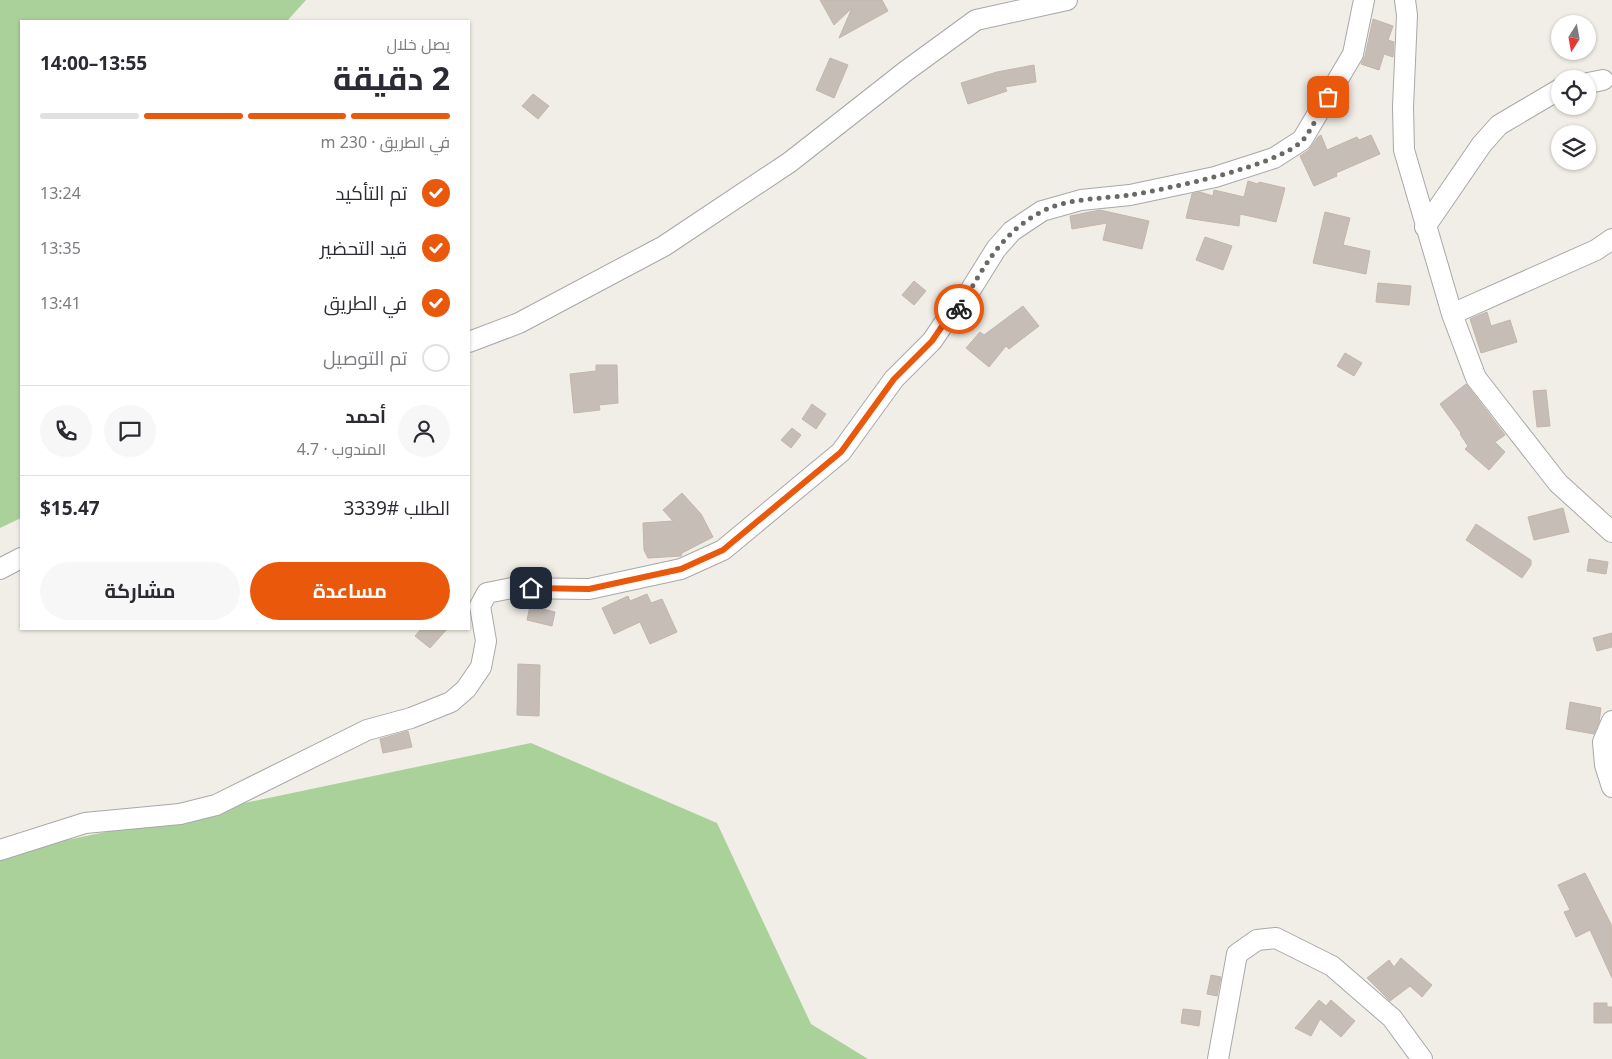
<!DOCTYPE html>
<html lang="ar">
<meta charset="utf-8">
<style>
:root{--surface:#fff;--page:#f7f7f7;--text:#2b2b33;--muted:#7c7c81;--line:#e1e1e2;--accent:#ea580c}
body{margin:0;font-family:"Noto Sans",Cairo,sans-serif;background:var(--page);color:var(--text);direction:rtl;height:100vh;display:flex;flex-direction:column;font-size:19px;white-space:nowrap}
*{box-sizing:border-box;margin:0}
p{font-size:16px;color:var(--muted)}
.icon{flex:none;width:28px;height:28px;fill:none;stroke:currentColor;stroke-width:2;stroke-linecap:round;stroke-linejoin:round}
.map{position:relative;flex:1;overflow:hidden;direction:ltr}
.panel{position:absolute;left:20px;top:20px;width:450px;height:610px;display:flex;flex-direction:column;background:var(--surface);border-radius:0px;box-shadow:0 1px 4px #0004;direction:rtl}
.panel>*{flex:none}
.needle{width:32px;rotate:191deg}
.buttons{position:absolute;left:1551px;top:15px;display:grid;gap:10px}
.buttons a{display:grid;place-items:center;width:45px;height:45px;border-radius:50%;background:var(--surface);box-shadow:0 1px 4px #0004;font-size:25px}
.pin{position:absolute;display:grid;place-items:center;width:42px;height:42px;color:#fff;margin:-21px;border-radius:10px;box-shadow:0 2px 8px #0006}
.courier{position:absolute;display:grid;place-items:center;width:50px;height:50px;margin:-25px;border:4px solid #ea580c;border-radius:50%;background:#fff;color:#222;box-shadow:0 1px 6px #0007}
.head em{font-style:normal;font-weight:700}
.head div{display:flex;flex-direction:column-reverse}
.head{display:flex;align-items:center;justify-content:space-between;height:85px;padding:0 20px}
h1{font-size:32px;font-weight:700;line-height:38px}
.bar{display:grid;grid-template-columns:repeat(4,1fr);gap:8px 5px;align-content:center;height:60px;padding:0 20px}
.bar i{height:6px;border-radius:4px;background:var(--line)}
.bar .selected{background:var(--accent)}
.bar p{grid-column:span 4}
.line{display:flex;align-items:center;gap:12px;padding:0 20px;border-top:1px solid var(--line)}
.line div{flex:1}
.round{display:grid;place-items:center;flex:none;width:52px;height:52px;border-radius:26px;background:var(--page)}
ol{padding:0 20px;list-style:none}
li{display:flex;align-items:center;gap:15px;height:55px}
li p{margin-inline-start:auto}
li .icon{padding:5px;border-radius:50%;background:var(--accent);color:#fff;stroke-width:4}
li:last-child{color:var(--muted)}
li i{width:28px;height:28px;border:2px solid var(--line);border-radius:50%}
.action{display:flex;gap:10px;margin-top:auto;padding:10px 20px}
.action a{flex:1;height:58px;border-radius:30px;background:var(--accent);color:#fff;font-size:20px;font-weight:700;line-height:58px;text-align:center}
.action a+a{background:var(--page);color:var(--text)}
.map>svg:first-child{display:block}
.forest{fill:#abd19b}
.building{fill:#c6beb6;stroke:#c4b5a9}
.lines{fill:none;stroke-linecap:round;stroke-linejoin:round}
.minor-casing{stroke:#a8a8a8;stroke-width:22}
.minor{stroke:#fff;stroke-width:20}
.done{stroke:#6a6966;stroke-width:5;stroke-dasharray:0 9}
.route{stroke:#ea580c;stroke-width:6}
</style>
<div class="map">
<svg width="1612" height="1059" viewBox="0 0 1612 1059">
<rect width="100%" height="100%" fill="#f1eee7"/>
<path class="forest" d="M0 0H306L287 21H21V518L0 528Z
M531 743 717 823 811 1024 868 1059H0V854Z"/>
<path class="building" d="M820 0H882L888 11 839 38 852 8 834 25Z
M1373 19 1393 26 1388 40 1394 42 1393 57 1384 54 1379 70 1361 64 1365 56Z
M830 58 848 65 834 98 816 90Z
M1034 65 1036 82 1005 87 1007 91 968 104 961 83 997 72Z
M533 94 549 106 538 119 522 106Z
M1321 135 1327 150 1357 137 1359 140 1371 135 1380 154 1336 173 1337 176 1314 186 1300 156 1309 150 1318 137Z
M1248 181 1258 184 1259 182 1285 188 1276 222 1240 214 1239 226 1186 218 1192 194 1200 192 1213 196 1214 190 1244 197Z
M1100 210 1149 221 1142 249 1103 240 1107 223 1072 229 1070 216Z
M1325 212 1350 218 1343 245 1370 251 1366 274 1313 263Z
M1205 237 1232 246 1223 270 1196 260Z
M914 281 926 291 914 305 902 295Z
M1378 283 1411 286 1409 305 1376 302Z
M1023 306 1039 326 1009 349 1006 346 989 367 966 348 980 332 984 335Z
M1487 312 1491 326 1510 320 1517 342 1481 353 1470 319Z
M1345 353 1362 363 1354 376 1337 366Z
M596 365H617L618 403 599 405 600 410 574 413 570 374 596 371Z
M1466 384 1505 435 1495 442 1505 452 1489 470 1465 449 1468 446 1460 434 1461 433 1440 404Z
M1546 390 1550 426 1537 427 1533 391Z
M812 404 826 414 816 429 802 419Z
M792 428 801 435 791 448 781 440Z
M682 493 701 514 713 537 682 553 681 556 648 558 644 550 643 523 673 521 663 510Z
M1563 508 1569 532 1534 540 1528 517Z
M1476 524 1531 560V565L1522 578 1466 540Z
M1589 559 1608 562 1606 574 1587 571Z
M647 594 651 603 662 599 677 632 650 644 640 622 614 634 602 608 628 596 630 601Z
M530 606 555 612 552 626 527 620Z
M421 629H447L430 648 415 636Z
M1612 633V647L1597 651 1593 638Z
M518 664 540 665 539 716 517 715Z
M1570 702 1601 708 1599 722 1594 734 1566 729Z
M408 731 412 747 383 753 380 739Z
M1585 873 1612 926V978L1590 930 1576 937 1564 912 1570 910 1558 885Z
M1401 958 1432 985 1422 997 1410 986 1390 1001 1367 978 1389 960 1394 967Z
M1211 975 1221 977 1217 996 1207 994Z
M1319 1000 1326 1006 1331 1000 1355 1021 1341 1037 1320 1019 1311 1036 1295 1028Z
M1594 1003H1607V1007H1612V1023H1594Z
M1183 1009 1201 1011 1199 1026 1181 1023Z"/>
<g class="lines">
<defs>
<path id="minor" d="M1405 0 1407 15 1403 107 1404 150 1452 314 1476 378 1558 483 1612 532
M1588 83 1603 80
M1425 227 1482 144 1499 125 1560 89
M1452 314 1596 250 1612 239
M469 342 519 323 664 246 790 162 906 71 976 20 1067 0
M0 569 21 558
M1612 721 1603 742 1605 765 1612 787
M0 850 85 823 180 814 216 805 367 730 411 718 451 702 466 689 481 667 486 641 480 606 487 593 512 588 589 589 681 569 723 550 841 452 894 379 932 341 949 316 958 310 996 249 1012 231 1042 211 1081 200 1130 195 1215 177 1274 158 1302 140 1353 54 1364 0
M1218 1059 1237 954 1257 940 1276 938 1332 966 1392 1018 1422 1059"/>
</defs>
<use href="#minor" class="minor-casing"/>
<use href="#minor" class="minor"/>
</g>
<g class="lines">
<path class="done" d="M959 309C982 271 999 234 1041 212 1066 198 1102 199 1130 195 1167 189 1279 166 1303 140 1313 128 1320 110 1328 97"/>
<path class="route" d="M531 588 589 589 681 569 723 550 841 452 894 379 932 341 949 316 959 309"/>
</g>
</svg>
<div class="buttons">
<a><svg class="needle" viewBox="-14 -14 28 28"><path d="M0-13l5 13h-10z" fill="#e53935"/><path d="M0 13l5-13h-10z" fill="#7c7c81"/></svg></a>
<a><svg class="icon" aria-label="locate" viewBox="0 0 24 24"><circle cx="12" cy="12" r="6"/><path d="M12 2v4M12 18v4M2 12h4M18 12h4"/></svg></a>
<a><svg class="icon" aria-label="layers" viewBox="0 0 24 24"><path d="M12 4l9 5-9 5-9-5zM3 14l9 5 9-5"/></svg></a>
</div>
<div class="pin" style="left:1328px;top:97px;background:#ea580c"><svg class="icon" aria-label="bag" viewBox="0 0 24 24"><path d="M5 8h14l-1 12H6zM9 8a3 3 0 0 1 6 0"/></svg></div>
<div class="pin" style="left:531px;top:588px;background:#1f2937"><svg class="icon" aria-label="home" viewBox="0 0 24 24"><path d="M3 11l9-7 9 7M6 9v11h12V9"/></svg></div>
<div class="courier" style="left:959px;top:309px"><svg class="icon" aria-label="bike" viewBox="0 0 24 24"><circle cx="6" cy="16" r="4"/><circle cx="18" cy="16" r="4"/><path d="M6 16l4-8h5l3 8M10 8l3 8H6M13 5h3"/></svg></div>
<section class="panel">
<div class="head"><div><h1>2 دقيقة</h1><p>يصل خلال</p></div><em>13:55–14:00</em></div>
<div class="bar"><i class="selected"></i><i class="selected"></i><i class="selected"></i><i></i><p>في الطريق · 230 m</p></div>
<ol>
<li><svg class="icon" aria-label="check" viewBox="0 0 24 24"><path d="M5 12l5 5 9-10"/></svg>تم التأكيد<p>13:24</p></li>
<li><svg class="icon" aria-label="check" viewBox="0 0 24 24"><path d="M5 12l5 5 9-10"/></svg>قيد التحضير<p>13:35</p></li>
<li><svg class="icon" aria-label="check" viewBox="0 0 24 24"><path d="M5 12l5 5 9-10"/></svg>في الطريق<p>13:41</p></li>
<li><i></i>تم التوصيل</li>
</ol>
<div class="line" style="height:90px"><a class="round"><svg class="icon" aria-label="person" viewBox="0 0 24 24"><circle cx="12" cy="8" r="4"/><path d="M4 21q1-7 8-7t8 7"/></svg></a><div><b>أحمد</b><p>المندوب · 4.7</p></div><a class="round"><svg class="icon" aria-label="chat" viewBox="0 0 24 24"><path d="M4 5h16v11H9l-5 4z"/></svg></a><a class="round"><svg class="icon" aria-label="phone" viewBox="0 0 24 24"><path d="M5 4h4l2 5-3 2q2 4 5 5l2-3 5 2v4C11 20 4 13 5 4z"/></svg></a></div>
<div class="line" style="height:65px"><div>الطلب #3339</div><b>$15.47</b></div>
<div class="action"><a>مساعدة</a><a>مشاركة</a></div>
</section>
</div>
